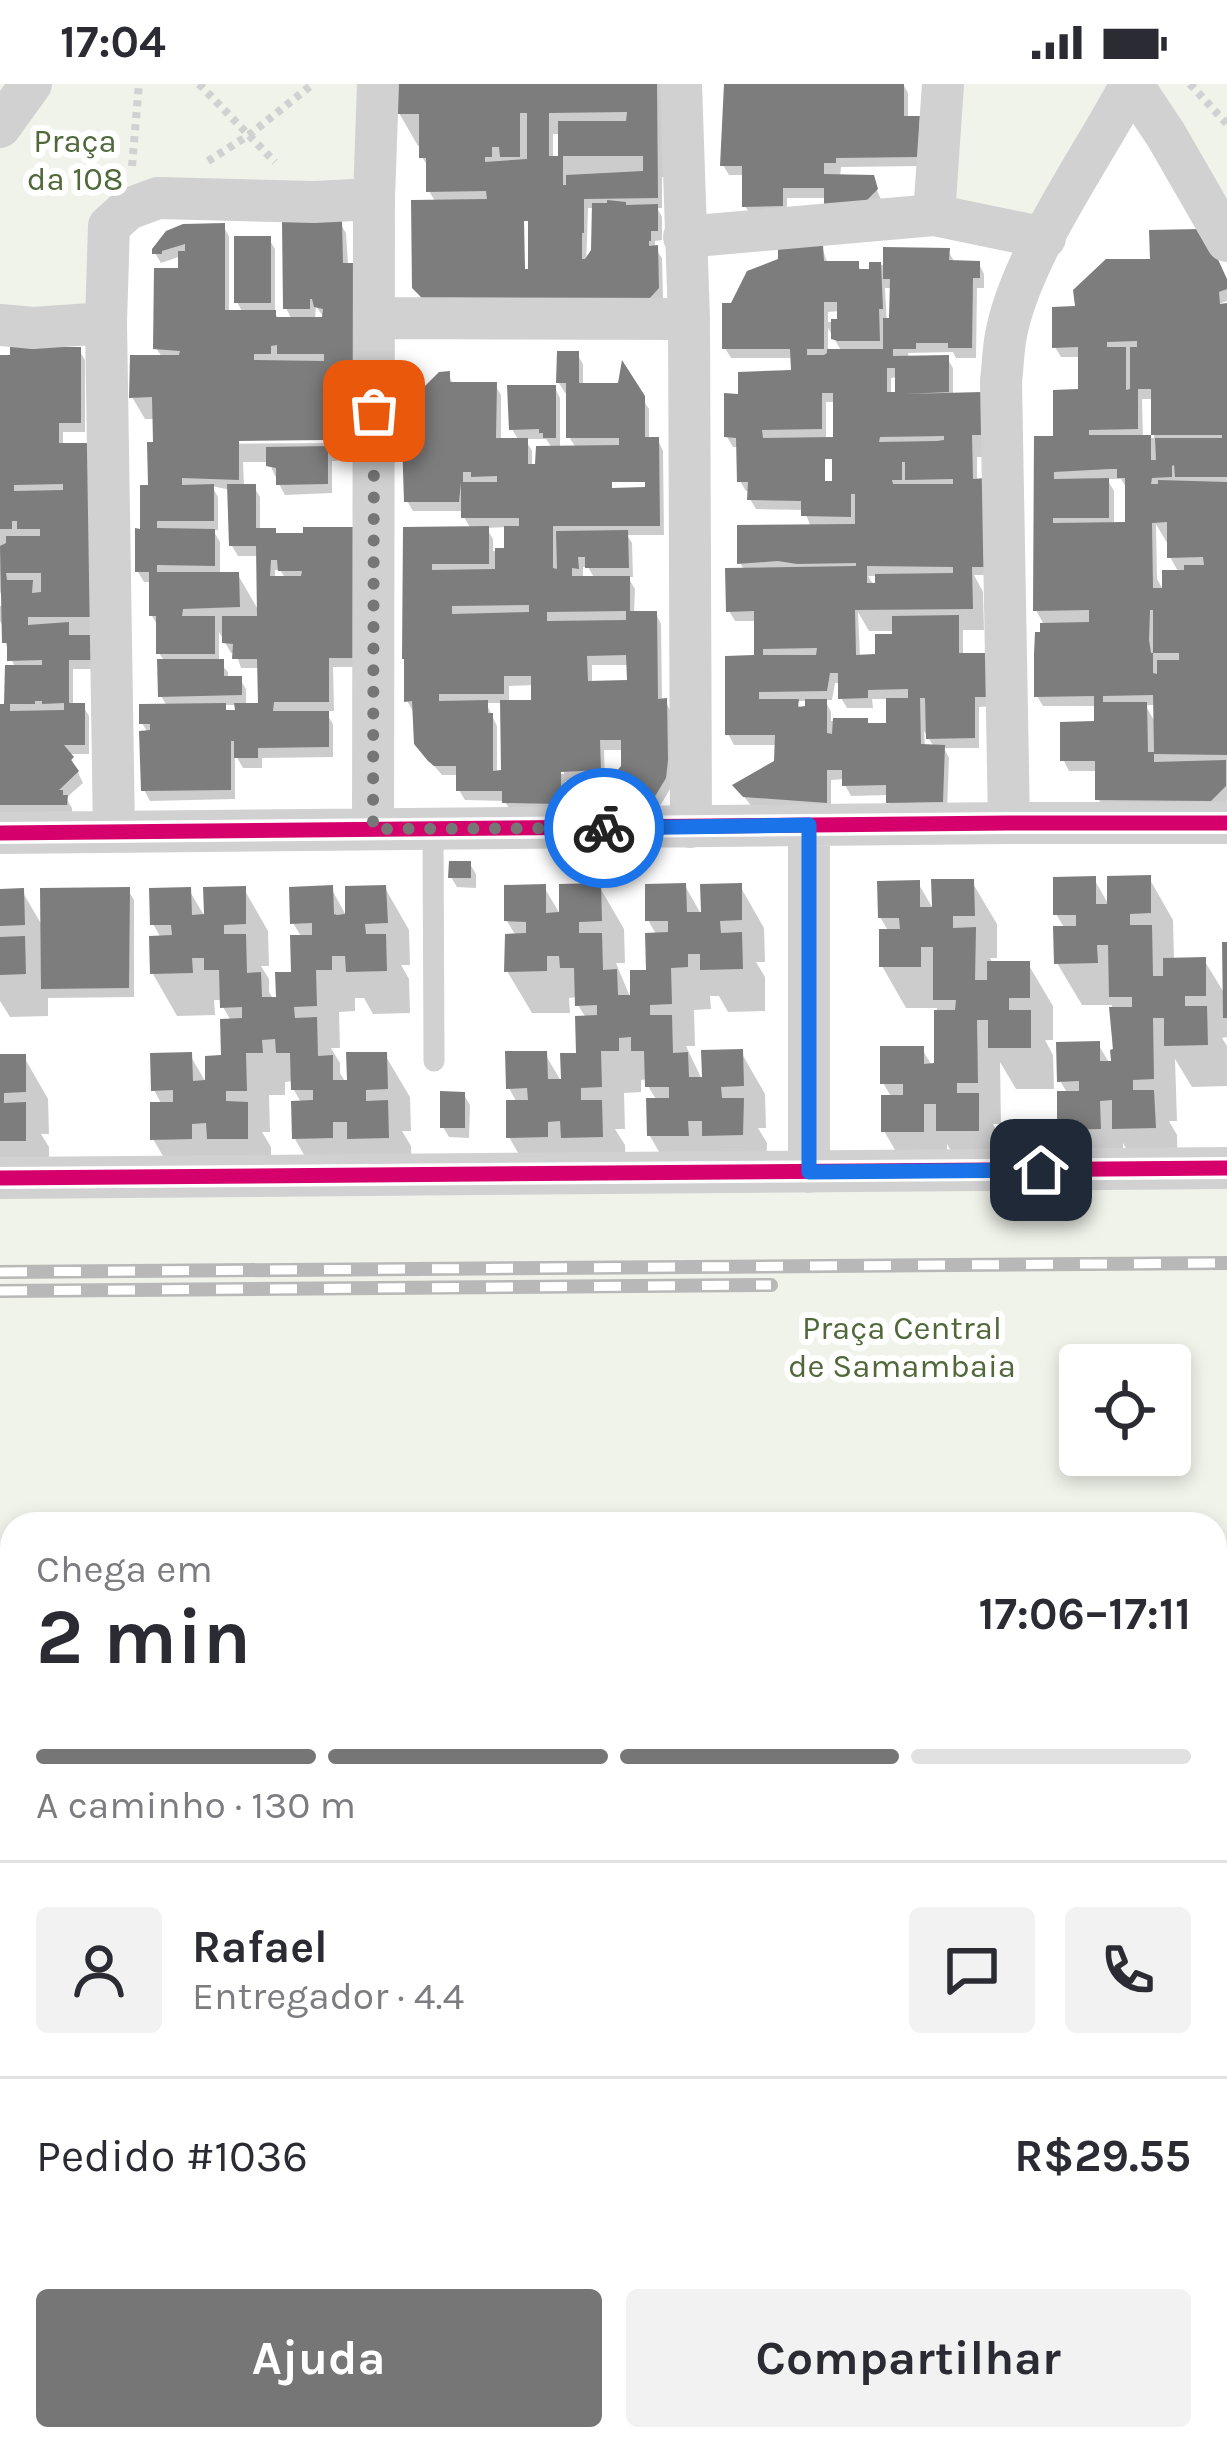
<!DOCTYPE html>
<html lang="pt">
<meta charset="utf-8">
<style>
:root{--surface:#fff;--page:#f2f2f3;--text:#2b2b33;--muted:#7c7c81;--line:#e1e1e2;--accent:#767676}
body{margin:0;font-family:Karla,sans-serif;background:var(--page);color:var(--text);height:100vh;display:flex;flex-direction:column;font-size:45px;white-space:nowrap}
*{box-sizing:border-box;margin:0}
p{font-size:39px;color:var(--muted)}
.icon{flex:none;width:66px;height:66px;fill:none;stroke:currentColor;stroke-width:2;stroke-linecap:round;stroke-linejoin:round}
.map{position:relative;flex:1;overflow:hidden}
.drawer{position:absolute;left:0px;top:1428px;width:1227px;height:939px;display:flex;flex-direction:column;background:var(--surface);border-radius:36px 36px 0 0;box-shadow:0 6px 18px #0003}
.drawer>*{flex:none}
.controls{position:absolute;left:1059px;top:1260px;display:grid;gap:24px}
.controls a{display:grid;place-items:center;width:132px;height:132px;border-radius:12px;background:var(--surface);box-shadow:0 6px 18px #0003;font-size:60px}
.pin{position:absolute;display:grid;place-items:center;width:102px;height:102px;color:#fff;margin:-51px;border-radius:24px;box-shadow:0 6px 18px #0006}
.courier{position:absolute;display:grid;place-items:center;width:120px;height:120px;margin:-60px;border:9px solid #1a73e8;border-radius:50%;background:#fff;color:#222;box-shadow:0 3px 15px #0007}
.headline em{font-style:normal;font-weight:700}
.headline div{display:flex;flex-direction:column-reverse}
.headline{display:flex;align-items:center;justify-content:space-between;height:204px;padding:0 36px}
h1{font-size:78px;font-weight:700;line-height:90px}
.bar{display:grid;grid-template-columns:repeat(4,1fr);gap:18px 12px;align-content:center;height:144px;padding:0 36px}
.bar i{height:15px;border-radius:9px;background:var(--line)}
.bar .on{background:var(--accent)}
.bar p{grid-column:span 4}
.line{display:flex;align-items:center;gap:30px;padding:0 36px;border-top:3px solid var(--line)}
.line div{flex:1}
.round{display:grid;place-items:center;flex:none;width:126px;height:126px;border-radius:12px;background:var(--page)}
.action{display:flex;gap:24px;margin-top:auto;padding:24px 36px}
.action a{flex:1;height:138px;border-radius:12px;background:var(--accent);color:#fff;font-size:48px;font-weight:700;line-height:138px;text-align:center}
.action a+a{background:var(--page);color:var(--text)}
.status{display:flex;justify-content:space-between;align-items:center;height:84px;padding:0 60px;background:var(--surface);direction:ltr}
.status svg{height:33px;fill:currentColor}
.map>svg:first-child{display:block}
.green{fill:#f0f3ea;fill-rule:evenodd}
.shadow{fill:#0003;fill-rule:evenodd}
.building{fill:#7d7d7d;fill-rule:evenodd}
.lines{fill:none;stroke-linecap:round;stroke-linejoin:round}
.path{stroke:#d1d1d1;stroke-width:8;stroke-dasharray:6 6;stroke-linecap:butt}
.service{stroke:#d1d1d1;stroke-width:21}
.minor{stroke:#d1d1d1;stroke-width:42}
.tertiary{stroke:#d1d1d1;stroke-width:51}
.rail-casing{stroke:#b8b8b8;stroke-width:14}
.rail{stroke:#fff;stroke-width:9;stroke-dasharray:27;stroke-linecap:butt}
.cycleway-casing{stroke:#fff;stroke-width:22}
.cycleway{stroke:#d6006c;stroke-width:15}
.done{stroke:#767676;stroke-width:12;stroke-dasharray:0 21.6}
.route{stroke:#1a73e8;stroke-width:15}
.labels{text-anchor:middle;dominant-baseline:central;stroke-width:12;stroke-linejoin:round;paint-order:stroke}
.park-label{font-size:33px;fill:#50683a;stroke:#fff}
</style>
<div class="status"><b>17:04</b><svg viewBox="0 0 49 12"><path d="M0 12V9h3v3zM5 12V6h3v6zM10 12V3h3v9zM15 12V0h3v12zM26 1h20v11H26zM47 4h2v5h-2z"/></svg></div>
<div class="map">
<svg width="1227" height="2366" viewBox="0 0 1227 2366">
<rect width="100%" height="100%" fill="#fff"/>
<path class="green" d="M0 0H378L374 115 144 117 109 142 106 239 0 241Z
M943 0H1132L1045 154 934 131Z
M1132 0H1227V157Z
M1227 1081V1979H1215V1440H12V1985H0V1094ZM1080 1281H1170V1371H1080Z
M154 2355H327L316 2366H154Z"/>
<path class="shadow" d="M399 0H663L669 93H662V124H657L662 133V156L655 157V164L662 174 663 215 428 226 415 203 436 119 429 107V84L422 73V62H418L399 29ZM553 50H561V75H553ZM588 124H595L594 166 586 184ZM521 134H531V188L522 189Z
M727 0H903L908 9V35L922 82 841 83 840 94H872L881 116 869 129 827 114H787V131L751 132 745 122V91H729L723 81Z
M340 139 346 149 357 320 328 321 337 337V353L193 354V360L337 359V377H332V409L285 411 279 400V392H275L269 378H243L244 403H254L260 413V447L277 452H306L360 583H333L334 627H325L333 640V673L262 674V684H243L235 670V715L150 717 144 706 148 649 142 639 167 622 161 612 165 578 159 569V544L152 532V498H144L138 488 156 360 155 335H145L132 313 162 273 156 264 181 187V172L161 179 155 169 223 142 229 152V229H243L237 218 269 155 275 165V229L279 236H292L286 224ZM316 222 322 231 324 236H315ZM212 402 230 406 232 462 238 472H259L260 529 238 491H220V458L213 446H218V413ZM275 486H280L286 495H275ZM219 548 231 569H236L241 584H260L261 622H246V605L240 595H228V588L219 578ZM224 621H238V629H228Z
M822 164 828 180H857L862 188H872V181H886L948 167 954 177 979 180 984 190V204H977L976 274H956L953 268 908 269 909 275 947 274 953 284V311H981L994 373H977V398L991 491H974L983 508 984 546H963V572L993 622 979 623V664H944L949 674 947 727 895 728 889 718V711L851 712 845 701V695L831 696V728L752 723 736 702 777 679 778 661H734L728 650 757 574V537H735L729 527 745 487 740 479 811 443 804 426 756 425 750 415V407H746L740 397V363H733L727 353 741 313 794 289V274H731L725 264 733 222ZM885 204H893L892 242H887ZM840 227 841 238H828V228ZM828 244 842 268H828ZM898 293V307L891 311V294ZM826 318H836V356H826ZM822 372H835V400H822ZM868 492H878V508ZM858 528 869 547H895V553L878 573H860ZM835 599H841V614L847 624H873L872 615H889V642H870L866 637H831V628L825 616H832ZM796 617H808V625H801ZM924 647 934 663H925Z
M1227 199V217L1215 222H1227V717L1217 726H1105L1099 716 1098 687H1069L1064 677 1097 640V622H1043L1037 612 1043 552V539L1036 526 1056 355 1081 308V273H1061L1055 263ZM1142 315H1154V354H1143ZM1107 395H1121L1126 403 1128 441H1114V407ZM1156 440 1170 464V473L1179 489 1165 509 1157 495ZM1145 621H1156L1157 641Z
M79 266 85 276V348H63V362H89L97 585H73V622H83L89 632V670H69L83 699 66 714 72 724V730H0V623H7L15 584 5 558V545L0 537V522H5L0 507V289Z
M577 270 583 280V302H621L623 284 649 325V356H658L663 367 664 451H627L632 459 633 493H628L635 505 634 530H656L661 540 662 617H665L671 628 673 688 670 705 660 722 642 710 634 719 619 706 613 696 624 683V666H604L605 696 565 697V729L511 728 505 717 465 716 459 706V691H442L424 670 413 627 407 617 404 489 471 445 464 433V427H413L407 417 416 358 448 290 454 301H495L501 311V357H519L512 345 555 304 560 314V364H576L569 353V309H565L559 299ZM525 355H546L552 364 532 391V367ZM609 395H648V406L609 407ZM507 443V467H493V455L486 444ZM583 483H588L595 495H583ZM592 581H629L630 599 592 600ZM534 601V619H509V602ZM486 619H503L504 689H497V642ZM563 651 564 690 554 689Z
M470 780 476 790V804L457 803 451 793Z
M1149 794 1173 836 1174 876H1204L1226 912 1227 861V953L1222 954 1227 962V1002L1192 1003 1175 975 1177 1037H1169L1177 1051 1178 1086 1139 1087 1123 1059 1124 1087H1085L1060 1045 1068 1010 1060 997 1098 960 1113 985 1112 921H1082L1057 879 1065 845 1056 830 1094 795 1110 823Z
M972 798 997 840V874H990L993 880H1028L1053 922V956H1045L1053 971 1054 1005H1016L1000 978 1001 1040H993L1001 1055V1089H963L947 1060V1090H909L884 1047 892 1014 883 999 922 965 932 982H937V924H906L882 882 889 848 880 833 918 799 935 828Z
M599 802 624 845 625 879H616L633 920 649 889 657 852 648 836 685 802 704 835 740 802 764 844 765 878H756L765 893V927L728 928 719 912H710L711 925 694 926 695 962H686L705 1002 741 968 765 1010 766 1044H758L767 1059 766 1093 674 1094 650 1052 657 1017 648 1002V995L641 996V1008L624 1009 625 1045H615L625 1061 626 1094 533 1095 509 1053 517 1019 509 1004 545 970 564 1002 579 972 586 934 578 921V913L569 914 570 929H532L507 887 516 852 507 837 544 803 563 835Z
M331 804 348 835 385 804 409 846 410 881H401L409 895 410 929 373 930 364 914H355V927L339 928 340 964H331L340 979V989L350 1006 385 971 410 1013 411 1047H402L411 1062 412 1095 319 1097 295 1055 302 1020 294 1006 293 997 285 998V1011H269L270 1048H262L271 1063V1097L178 1098 153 1055 162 1021 154 1006 190 971 208 1002 224 974 231 937 223 923V916H214L215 931 177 932 153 890 161 854 153 840 189 806 208 838 244 805 268 847 269 882H261L269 895V908L279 925 294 891 302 854 293 839Z
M128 806 134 816V913L48 914V932L10 933 0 917V808L22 807 43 843Z
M0 973H24L48 1015 49 1050H41L49 1063V1098L0 1083Z
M464 1011 470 1021 469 1054 449 1053 443 1043Z
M1215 2020H1227V2141H1215Z
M0 2029H12V2355H104L106 2366H0V2349H5V2295L0 2296Z
M1215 2223 1227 2234V2366H1076L1066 2356 1215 2355 1225 2341 1215 2330Z
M493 2355H599L610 2366H504Z
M738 2355H994L1005 2366H928L921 2359 915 2366H727Z"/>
<path class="building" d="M396 0H657L658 114 584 115V149H582V175H585L591 166 592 119H607V116L626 118V121L658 120V147H651V157H649V162L658 161 659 204 648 216 425 217 412 204 411 116 487 115 486 107 426 108V74H419V30H396ZM627 28 626 37H558V72H549V29ZM520 29H527V75L485 78V73H492V63H499L500 73H520ZM563 72H643V87L566 91V101H563ZM524 137H528V185H525Z
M724 0H904V32H920L918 73 836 74V79H824V90L874 91 878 105 863 120H824V104H783V122L742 123V82H720Z
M342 136 343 179H358L353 312H326V356L239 357V396L182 394V401L214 400V437H157V444L215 445V482L157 481V488H239L240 523 183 525 182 532H215V570H156V532H149V488H135V444L140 445V401H148L147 358H153L152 313 129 314 130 271H179L180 267 153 265 154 184H178V167H185V160L162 167V170H152V165L166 147 183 140 225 139V226H276V233H322L323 225 314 223 312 215H310V225H283L282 137ZM277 261V270H324V277L254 276V270H271V262Z
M1200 145 1210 158 1227 195V205L1219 208 1220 220 1227 219V393H1175L1174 381 1172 382V393L1152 394 1151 400H1158V396L1227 398V671L1154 670V678L1226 676V702L1211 717 1095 716V677H1060V638L1094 637V612L1034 613V570L1035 548H1040V539L1089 538V526L1033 527 1034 352H1053V306L1078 305V263L1052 264V223L1075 222 1073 206 1106 175H1150L1149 146ZM1137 257V263H1130V305L1126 306V263H1107V258ZM1138 305H1151V351H1222V354H1155L1156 376H1151V351H1089V346L1138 345ZM1110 385H1117V394H1125V438L1053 439V434H1109V394L1054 395V388ZM1167 438V474L1203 473 1204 481H1184V486H1162V504H1153L1152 439ZM1150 526H1153V569H1179V576H1157V590L1153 589V569H1151L1149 556ZM1153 611 1154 668H1148L1147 618H1103V612Z
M234 152H271V219H234Z
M778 161H823L824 177H859V185H869V178H881L883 225H879L880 257H838L831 255V235H837V218H824V265H807V271H824L827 269V265H883V234H889L890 195H883V163L950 164 949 176 980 177V194H973L972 264H948V259H916V265H893V272L949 271V308L905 310 982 308 983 351H972L973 395 985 394V483H972L973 525 855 526 856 571 875 570V550H892V532L959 531V569H988L989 613H975V654L926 655 925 614H920L921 660 945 661 943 718 886 719V701L842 702V686H827V719L743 713 732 701 774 677 775 651H725V572L754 571V527L726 528 725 484 856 482V479L797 480 778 477 737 480V441L855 440V410H851V433L801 432V417L747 416 748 398H737L736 354 724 353V309L738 310V288L791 286 790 265H722V219H731L747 187 778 175ZM887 284H895V308H887ZM822 309H833V353L763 354 762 346 822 345ZM944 352V356L937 357 879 358 880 353ZM825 375H832V397H825ZM902 378H905V396L953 395V400H893L892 396H902ZM867 482 953 483V489L875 490V499H867ZM817 564 816 571H763V565ZM830 589H838V615L868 614V606L908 605V614H886V639H868V634H833L832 650 827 649V615H805V622L798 623 799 615H759V608L827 607Z
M10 263H81V339H59V359H91L94 533H28V541L69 538V551H93V576H69V619H85V661H64L74 673 71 676 79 687 59 706H63V711H68L67 721H0V620H4L5 581H42V576L7 577V559H2L0 462 6 459V452H40V445H17V437H12V445H0V271H10ZM63 400V406L14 407V401ZM6 489H41V508L32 509 33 496H7ZM35 617H42V620L64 619V626L10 627V620H35Z
M557 267H579V299H618L622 276 645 312V353H659L660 442H553V484L557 485 556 447 628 446 629 484H585V473H578L579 485 572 484V492H630V527H657L658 615 667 614 668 676 666 694 654 714 635 701 627 711 609 696 621 682V656H600L601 686 561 688V720L502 719V707H456V682H434L428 677 414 660 412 617 404 618V575H402L403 443 489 442V480H432V486L495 485V464H504V442H519V434H461V399L459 418H404L402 355H413V314L439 288 450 287V298H497L496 354H528V380H535L536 362 619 361V354H566V299H556ZM463 388H471V393L497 392V398H463ZM612 398H645V403L612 404ZM529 521V528L452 530V522ZM626 527V536L547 537V528ZM626 571 627 596 588 597 587 572ZM504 592H531V616H500L501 686 493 687V629H488V616L439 617V610H504Z
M507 301H556V354H543V349H539V345L509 346Z
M328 362V400L276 401V384L266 382V363Z
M227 400H256V444H276V449H303V443H354L356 574H329V618H274L273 627H329V663L258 664V674H234V657H231V706L141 707 139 647 150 646V640H139V620L226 619V626H235L234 619H258L257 575H232L233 560 222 559V532H257L256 462H229ZM271 476H277L278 487H302L301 492H270Z
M157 575H224V592H242V611L158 613Z
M449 777H471V794H448Z
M1151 791V829L1130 830V841H1152L1153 892H1163V874L1206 873V912H1185V922H1207L1208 961 1164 962V934H1153L1154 995 1133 996V1006H1154L1156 1044 1112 1045V1016L1100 1017 1101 1045 1057 1046V1007H1079V997L1057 998 1056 958 1100 957V977H1111L1110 966 1113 965 1109 923H1132V913H1109L1108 861H1097L1098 879 1054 880 1053 842H1076V831H1053V793L1096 792V820H1107V792Z
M931 795H974L975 832H953V844L976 843 975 896H987V877H1030V914H1009V926H1031V964H988V936H977L978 999H957V1009H979V1047H936V1020H924V1048H881V1011H903V1000H880V962H924V980L934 979V926H955L956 916H933V863H921V883H879V845H900L899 834H878L877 797 920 796V823H932Z
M601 799 602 837 579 838V849H602L603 886 617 885 618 911H630V886H646L645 849 668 848V837H645V800L686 799 687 828H701L700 800 742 799V836L720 837 721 849 742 848 743 885 700 886V870H688V883L671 884 672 920 650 921V931H672L673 969 688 968 689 993H702L701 966 743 965 744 1002 721 1003 722 1014H744L743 1051 702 1052V1037H688L689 1052H647L646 1014H669V1003H645L644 967H631V953L619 954V967H601L602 1003 581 1004V1016H602L603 1053 561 1054 560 1037 548 1038V1053L506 1054V1016H528L527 1004 506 1005 505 967H547L548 995H561L560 969H576L575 932 597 931V921L575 922 574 884H560L559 872H547V887L504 888 505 850 526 849V838L504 837V801L546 800V829L559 828V800Z
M333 801 334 830 337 831 345 830V802L386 801 388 839 365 840 366 850H386L387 887 346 888 345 872H332V886H316L317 922 294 923 295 934 317 933 318 972 333 971V996H347L346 968H387L388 1005 366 1006V1017L388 1016 389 1054 347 1055V1038H333V1054L292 1055 291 1017 313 1016V1006H291L290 969H276L275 955 262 956 263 969H246L247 1007H226V1017L248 1018V1055H207L206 1039 192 1040V1055L150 1056V1018H173V1006L151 1007 150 969 192 968 193 997 205 996V972L221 971 220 935 242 934V923L220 924 219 886H204V874H192L193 889 150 890 149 852 172 851 171 841H150L149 804 191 803 192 831 204 830 203 803 246 802V840L224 841V850H246L247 889 261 888 262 913H276L275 888H291L290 851H312V839L290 840 289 803Z
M130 803 129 904 41 905 40 804Z
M24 804 25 841 0 842V805Z
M25 852 26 890 0 891V853Z
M1222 858H1227V934H1223Z
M0 970H26V1008L4 1009V1019L26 1018V1057H0Z
M440 1007 465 1008V1044H440Z
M1215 2017H1227V2132H1215Z
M0 2026H12V2221H0Z
M1215 2219 1227 2231V2302L1215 2314Z
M12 2240V2355H23V2366H0V2346H2L0 2241Z
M1227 2307V2366H1171L1178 2355H1215V2347L1224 2338 1215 2329V2320Z
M27 2355H95V2366H27Z
M413 2355H419L430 2366H402Z
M428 2355H485L496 2366H432L435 2362Z
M522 2355H604L616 2366H510Z
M734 2355H763L752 2366H723Z
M770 2355H998L1009 2366H923L921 2364 919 2366H864L859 2361 854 2366H759Z
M1066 2355 1117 2357 1171 2355 1160 2366H1077Z"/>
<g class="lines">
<path class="path" d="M199 0 275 78
M1190 0 1227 40
M208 77 249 51 313 0
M132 82 139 0"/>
<path class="service" d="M433 746 434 977"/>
<path class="minor" d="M681 0 689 235 691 743
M1132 0 1166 51 1227 157
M0 43 31 0
M934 131 943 0
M684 153 934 131 1045 154
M374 234 689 235
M0 241 33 244 106 239
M1009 739 1001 297C1003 282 1003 266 1006 251 1021 171 1093 73 1131 0
M373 745 374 115 378 0
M114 748 106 239 109 142 128 125 158 114 314 118 374 115
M0 749 1009 739H1227
M809 1088V741
M0 1094 1227 1084
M1215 2176 1227 2188
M124 2355V2366
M668 2355 679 2366
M1029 2355 1040 2366
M366 2366 377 2355"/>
<path class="tertiary" d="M0 1996H12
M1215 1996H1227"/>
<defs>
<path id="rail" d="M0 1188 1227 1179
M0 1207 771 1201"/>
</defs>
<use href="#rail" class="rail-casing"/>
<use href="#rail" class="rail"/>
<defs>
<path id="cycleway" d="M0 749 1009 739H1227
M0 1094 1227 1084"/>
</defs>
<use href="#cycleway" class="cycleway-casing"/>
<use href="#cycleway" class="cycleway"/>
</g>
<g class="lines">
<path class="done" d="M374 327 373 745 604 744"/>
<path class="route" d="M604 744 809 741V1088L1041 1086"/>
</g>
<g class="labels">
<g class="park-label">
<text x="75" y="57">Praça<tspan x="75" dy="38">da 108</tspan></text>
<text x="902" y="1244">Praça Central<tspan x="902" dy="38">de Samambaia</tspan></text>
</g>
</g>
</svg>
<div class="controls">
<a><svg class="icon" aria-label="locate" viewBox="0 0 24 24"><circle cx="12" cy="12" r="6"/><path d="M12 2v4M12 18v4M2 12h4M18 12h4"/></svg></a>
</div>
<div class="pin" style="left:374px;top:327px;background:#ea580c"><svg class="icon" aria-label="bag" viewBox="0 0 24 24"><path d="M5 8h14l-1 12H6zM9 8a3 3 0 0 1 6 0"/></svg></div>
<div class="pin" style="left:1041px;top:1086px;background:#1f2937"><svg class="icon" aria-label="home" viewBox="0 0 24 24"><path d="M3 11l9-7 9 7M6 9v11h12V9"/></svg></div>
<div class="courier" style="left:604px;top:744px"><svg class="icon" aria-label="bike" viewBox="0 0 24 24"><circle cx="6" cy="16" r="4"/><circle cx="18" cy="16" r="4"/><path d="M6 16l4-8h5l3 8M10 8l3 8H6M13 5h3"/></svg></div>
<section class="drawer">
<div class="headline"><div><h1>2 min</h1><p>Chega em</p></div><em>17:06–17:11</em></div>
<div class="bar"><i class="on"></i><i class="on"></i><i class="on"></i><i></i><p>A caminho · 130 m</p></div>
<div class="line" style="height:216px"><a class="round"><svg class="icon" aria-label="person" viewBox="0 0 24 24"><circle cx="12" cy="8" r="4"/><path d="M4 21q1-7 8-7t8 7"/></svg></a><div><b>Rafael</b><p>Entregador · 4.4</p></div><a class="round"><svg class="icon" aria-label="chat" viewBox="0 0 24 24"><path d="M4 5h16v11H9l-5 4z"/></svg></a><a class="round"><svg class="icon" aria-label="phone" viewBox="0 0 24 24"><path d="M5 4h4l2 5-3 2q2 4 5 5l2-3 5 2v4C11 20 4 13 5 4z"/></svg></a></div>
<div class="line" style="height:156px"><div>Pedido #1036</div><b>R$29.55</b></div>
<div class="action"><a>Ajuda</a><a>Compartilhar</a></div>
</section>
</div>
